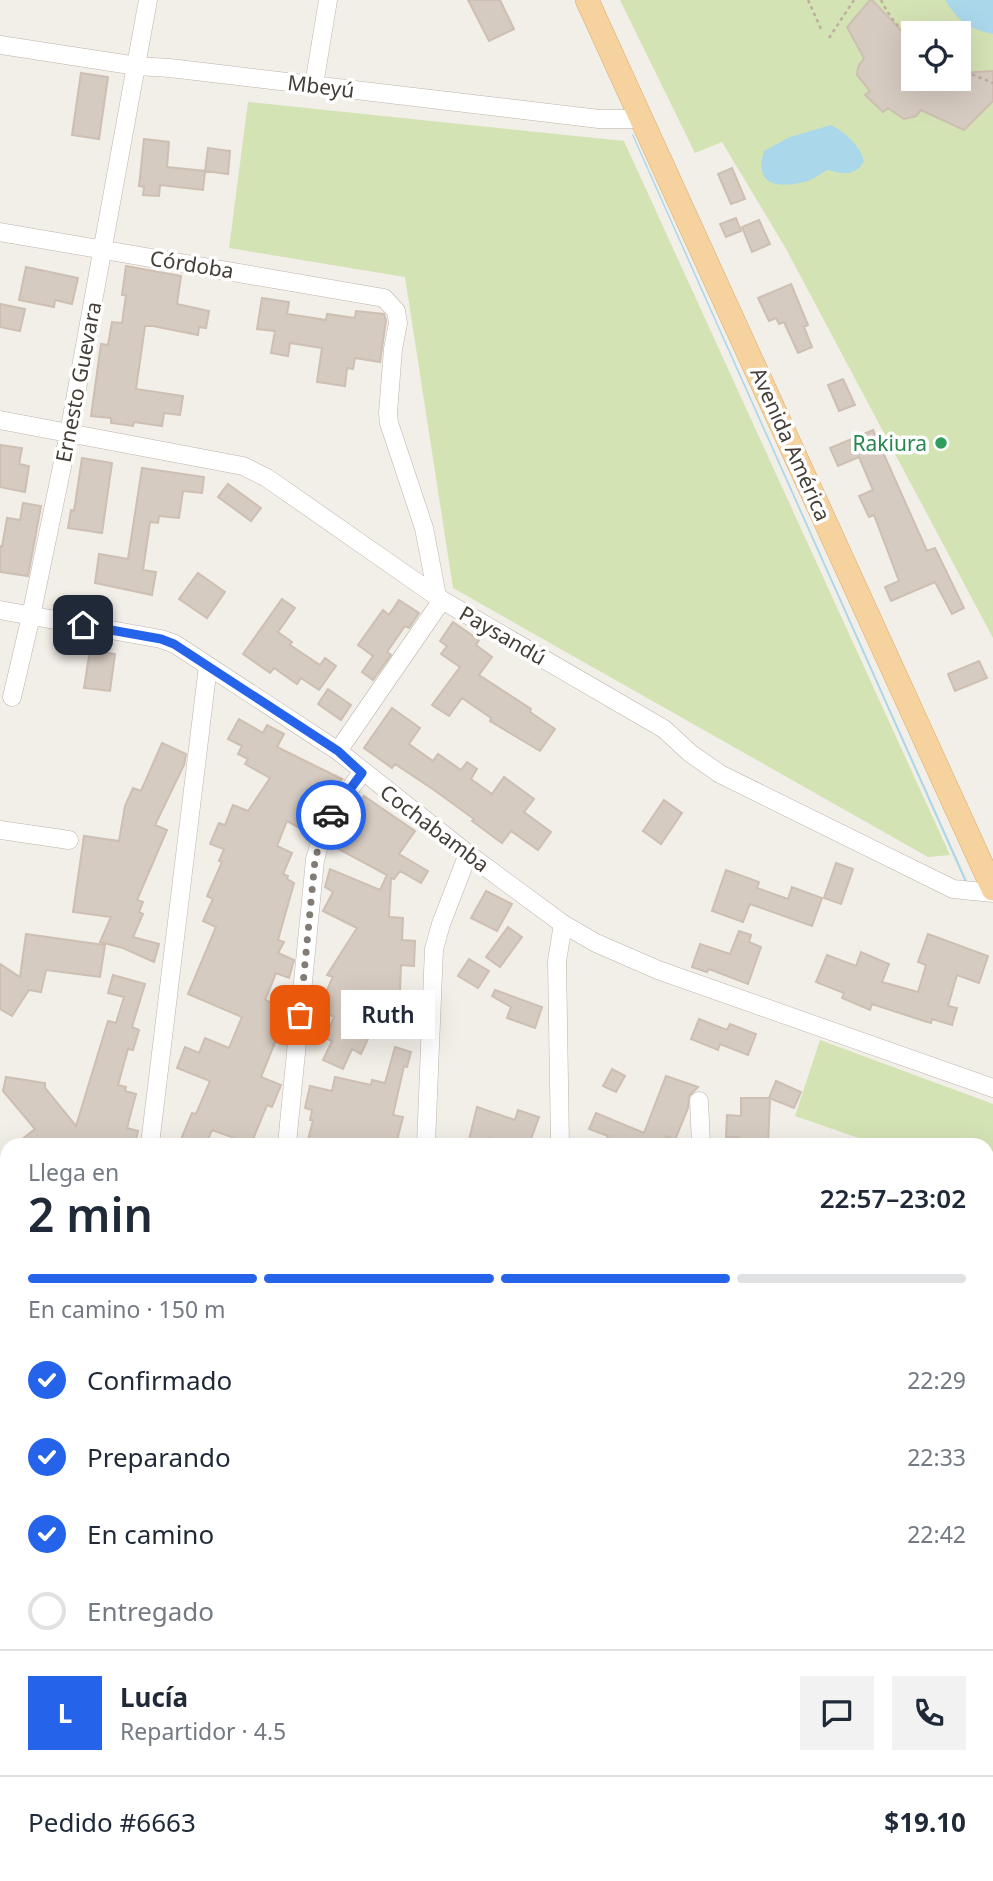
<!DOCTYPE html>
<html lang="es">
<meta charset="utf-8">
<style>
:root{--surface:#fff;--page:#f2f2f3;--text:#1f2937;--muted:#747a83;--line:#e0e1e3;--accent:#2563eb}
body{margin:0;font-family:"Noto Sans",sans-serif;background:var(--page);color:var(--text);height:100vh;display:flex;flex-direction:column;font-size:26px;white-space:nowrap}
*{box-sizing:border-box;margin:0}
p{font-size:23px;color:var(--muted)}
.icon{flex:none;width:38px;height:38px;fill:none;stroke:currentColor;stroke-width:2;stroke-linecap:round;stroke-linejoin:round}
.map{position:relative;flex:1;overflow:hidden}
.side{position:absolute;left:0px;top:1138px;width:994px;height:744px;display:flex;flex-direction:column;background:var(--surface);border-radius:21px 21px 0 0;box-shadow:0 7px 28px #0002}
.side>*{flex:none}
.controls{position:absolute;left:901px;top:21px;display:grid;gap:14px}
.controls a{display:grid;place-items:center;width:70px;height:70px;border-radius:0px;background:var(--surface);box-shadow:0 7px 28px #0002;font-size:35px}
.pin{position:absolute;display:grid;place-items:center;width:60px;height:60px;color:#fff;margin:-30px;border-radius:14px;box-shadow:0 4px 10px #0006}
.courier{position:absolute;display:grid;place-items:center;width:70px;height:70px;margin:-35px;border:5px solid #2563eb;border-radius:50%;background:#fff;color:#222;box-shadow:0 2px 9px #0007}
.bubble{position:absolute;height:49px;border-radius:0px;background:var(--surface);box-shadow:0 7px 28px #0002;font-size:23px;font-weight:600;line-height:49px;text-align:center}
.head em{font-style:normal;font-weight:600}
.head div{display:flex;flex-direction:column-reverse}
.head{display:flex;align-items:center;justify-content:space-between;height:119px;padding:0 28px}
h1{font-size:46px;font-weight:600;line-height:52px}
.bar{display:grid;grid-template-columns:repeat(4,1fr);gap:10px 7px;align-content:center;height:84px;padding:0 28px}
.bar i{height:9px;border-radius:5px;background:var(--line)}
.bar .active{background:var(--accent)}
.bar p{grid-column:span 4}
.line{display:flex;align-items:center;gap:18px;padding:0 28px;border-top:2px solid var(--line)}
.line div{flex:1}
.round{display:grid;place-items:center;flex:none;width:74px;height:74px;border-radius:0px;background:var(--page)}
ol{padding:0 28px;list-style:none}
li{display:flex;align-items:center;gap:21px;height:77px}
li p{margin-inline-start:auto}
li .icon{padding:7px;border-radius:50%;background:var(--accent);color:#fff;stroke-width:4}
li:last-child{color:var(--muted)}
li i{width:38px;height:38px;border:4px solid var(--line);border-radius:50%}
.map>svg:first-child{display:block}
.green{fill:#d4e3b4;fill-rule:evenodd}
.water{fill:#aad7ea}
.building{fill:#d6cbc1;stroke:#cdbfb2;stroke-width:2}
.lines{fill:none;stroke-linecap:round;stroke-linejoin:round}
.minor-casing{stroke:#bdb4ab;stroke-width:19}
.major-casing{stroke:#d9ad6f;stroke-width:24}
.path{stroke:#bdae9e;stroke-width:2.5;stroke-dasharray:3.5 3.5;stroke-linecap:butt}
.minor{stroke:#fff;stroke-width:18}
.major{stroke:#f5d29e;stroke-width:23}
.done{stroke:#827c75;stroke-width:7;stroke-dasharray:0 12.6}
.route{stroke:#2563eb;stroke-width:9}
.leisure-dot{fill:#2e9e5b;stroke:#fff;stroke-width:2.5}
.labels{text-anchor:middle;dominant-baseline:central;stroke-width:7;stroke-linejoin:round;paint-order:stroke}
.street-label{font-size:21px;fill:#453e37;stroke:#fff}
.leisure-label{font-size:21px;fill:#27864d;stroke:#fff;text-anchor:end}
</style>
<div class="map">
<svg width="993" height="1881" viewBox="0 0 993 1881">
<rect width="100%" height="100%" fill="#f2eee8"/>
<path class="green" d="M620 0H993V638L785 247 722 142 695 153ZM914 33H959V79H914Z
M248 102 624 141 950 855 928 857 453 588 405 277 229 248Z
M820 1040 993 1104V1186L987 1184V1144H876L795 1116Z
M987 1720H993V1857L987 1856Z"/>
<path class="water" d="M945 0H993V34C969 29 958 21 945 0Z
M831 125C844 131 861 147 864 161 855 177 843 174 828 170 821 173 814 179 808 181 779 189 753 187 764 151L790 137Z
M633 134 967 881 965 882 632 135Z"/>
<path class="building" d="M468 0H500L514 29 489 41Z
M870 0H872L914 44V79H959V73L993 71V101L964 130 921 110 916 116 904 119 888 108 883 112 865 95 870 91 857 75 858 67 864 58 847 27Z
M81 73 108 77 99 139 72 135Z
M144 139 169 142 167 167 205 171 203 190 160 185 159 196 143 195 144 187 139 186Z
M208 148 230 151 228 174 205 171Z
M732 168 745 199 731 204 718 174Z
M736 218 741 231 726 237 720 224Z
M759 220 770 244 752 252 742 227Z
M126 266 181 276 177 304 209 311 206 328 199 327 198 335 153 326H145L136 389 183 396 180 415 164 413 162 426 134 422 133 426 111 423V418L91 416 101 344 108 345 112 322 122 323 126 295H122Z
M26 267 78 278 72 304 55 300 54 307 19 300Z
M791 284 808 325 804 327 812 347 798 353 784 322 779 324 776 318 769 321 758 298Z
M262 298 289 302 287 314 307 317 326 320 327 314 355 318 356 311 384 314 386 320 380 362 355 358 353 369 347 368 345 386 317 382 322 348 290 343 288 356 271 353 275 331 257 329Z
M0 304 25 309 20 331 0 327Z
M843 379 855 405 839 411 828 385Z
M873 430 927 551 935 548 964 608 952 614 935 582 891 601 885 587 899 581 874 515 869 517 859 496 873 490 859 457 838 466 830 448Z
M0 445 22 448 19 464 29 466 25 492 0 487Z
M82 458 112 463 102 533 68 528 71 510 74 511Z
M142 468 204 477 202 493 183 491 179 518 159 516 158 523 150 522 143 570 156 572 152 595 95 583 99 554 128 559Z
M228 484 261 508 251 521 218 497Z
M23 503 41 506 28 576 0 572V546L2 547 7 518 20 520Z
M198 573 225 592 207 618 179 599Z
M282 599 295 608 278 632 292 642 290 645 320 665 325 658 336 666 319 690 301 678 297 684 274 668 270 673 243 654Z
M399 600 419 613 409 628 405 626 387 652 391 655 373 680 362 672 373 656 358 645 383 610 389 615Z
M453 622 479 640 476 645 492 657 479 675 531 709 530 712 555 729 540 751 490 721 491 718 462 698 449 716 432 705 460 667 441 654 447 646 440 641Z
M90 650 115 654 110 691 84 688Z
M979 661 987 678 955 691 948 674Z
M328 689 351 705 341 720 318 704Z
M392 708 420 728 409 744 433 761 438 754 461 770 467 762 477 769 471 779 492 794 504 777 534 799 524 812 551 832 538 850 511 831 502 843 472 821 474 819 434 790 395 764 392 768 364 748Z
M239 719 263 733 267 725 284 734 277 747 342 779 323 808 311 834 287 821 277 846 292 853 283 874 288 876 287 879 294 883 278 940 284 942 278 953 294 960 289 978 276 973 265 1000 288 1010 282 1025 286 1026 280 1042 276 1040 261 1077 281 1085 272 1107 267 1105 251 1144 212 1130 206 1144H179L192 1113 196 1114 210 1081 177 1068 185 1047 199 1053 205 1038 229 1048 242 1017 188 994 216 927 203 921 213 899 207 896 222 862 219 861 224 849 210 844 219 823 225 825 233 805 248 811 270 778 245 764 248 759 238 754 242 746 228 739Z
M162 743 186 754 184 765 155 825 167 830 137 900 143 902 139 912 143 914 133 937 159 944 154 962 123 948 100 942 111 917 73 912 84 836 119 841 125 806 133 788 141 791Z
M364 796 415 831 399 854 428 871 421 883 400 871 394 879 391 878 389 917 403 918 402 940 415 941 414 966 401 965 400 991 409 992 403 1034 372 1030 361 1054 352 1049 343 1069 323 1060 332 1041 325 1038 334 1017 318 1009 333 977 327 975 357 928 323 911 333 892 325 887 330 869 380 890 387 875 331 845Z
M664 800 682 813 661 844 643 831Z
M836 863 853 869 841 904 824 898Z
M726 870 759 882 757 888 788 899 792 887 822 898 812 926 750 904 743 922 712 911Z
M486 891 512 904 497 931 471 918Z
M508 927 522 937 500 967 486 957Z
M739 931 751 935 749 942 761 947 748 984 709 969 707 972 692 967 700 944 730 954Z
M26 934 105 945 100 977 46 970 41 992 29 990 12 1016 0 1009V964L20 977Z
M928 934 988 956 979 983 957 975 948 1006 957 1008 952 1025 932 1019 931 1023 924 1021 872 1004 870 1010 842 998 844 993 816 982 827 955 856 966 861 952 889 964 882 982 918 992 926 965 918 962Z
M469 959 489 971 478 988 458 976Z
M113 975 145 984 132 1027 139 1030 133 1050 128 1049 118 1085 126 1087 125 1091 136 1094 127 1128 138 1131 135 1144H16L35 1129 3 1091 6 1077 45 1083V1088L76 1126 108 1021 116 1023 124 997 108 993Z
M495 990 542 1007 535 1028 507 1018 511 1007 492 996Z
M699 1019 727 1030 730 1024 756 1034 748 1055 720 1044 718 1050 691 1039Z
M395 1047 411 1052 407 1067 404 1066 393 1115 403 1117 396 1144H307L313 1120H310L312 1110 305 1108 310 1086 332 1091 335 1077 371 1085 372 1080 385 1083Z
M612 1069 625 1076 616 1092 603 1086Z
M666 1076 698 1087 689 1096 688 1108 675 1140 666 1136 664 1142 670 1144H604L608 1136 589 1129 596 1113 644 1133Z
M776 1081 801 1092 794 1108 769 1098Z
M741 1098H770L768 1144H738L739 1137H726L727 1115 741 1116Z
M477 1107 515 1120 518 1110 539 1117 529 1144H515L488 1138 486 1144H468Z"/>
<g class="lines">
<defs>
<path id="minor" d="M0 45 137 66 170 68 599 119H643
M314 85 328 0
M0 232 384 298 396 311 398 323 393 349 388 413 389 423 424 528 437 596
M0 420 243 466 267 478 442 600 664 729 690 753 720 774 953 889 993 893
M0 610 161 639 175 644 338 751 468 854 563 924 596 943 658 970 993 1088
M12 697 31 616 69 433 148 0
M338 751 442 600
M0 830 69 840
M699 1101 701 1144
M150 1144 208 666
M287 1144 315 860C325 820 337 805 362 773
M426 1144 434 949 441 924 468 854
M560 1144 557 961 563 924
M987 1367 993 1370
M987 1459 993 1446
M987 1701H993
M0 1737 7 1740
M52 1881 55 1874
M284 1881 287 1874
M460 1881 464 1874
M635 1881 639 1874
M846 1881 848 1874"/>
<path id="major" d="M587 0 993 889"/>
</defs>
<use href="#minor" class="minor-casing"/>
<use href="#major" class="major-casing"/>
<path class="path" d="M808 0 822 31
M881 0C888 14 900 31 914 40
M829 38 854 0
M959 69 993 83"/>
<use href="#minor" class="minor"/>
<use href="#major" class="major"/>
</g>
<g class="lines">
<path class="done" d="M300 1015 315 860 323 830 331 815"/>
<path class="route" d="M83 625 161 639 174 644 338 751 362 773 331 815"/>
</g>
<circle class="leisure-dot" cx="941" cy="443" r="7"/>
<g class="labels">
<g class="street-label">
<text transform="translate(321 86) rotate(7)">Mbeyú</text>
<text transform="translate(192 264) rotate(9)">Córdoba</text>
<text transform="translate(78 382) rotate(-79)">Ernesto Guevara</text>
<text transform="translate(791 444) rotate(66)">Avenida América</text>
<text transform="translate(503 635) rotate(30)">Paysandú</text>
<text transform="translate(435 828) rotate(37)">Cochabamba</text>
</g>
<g class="leisure-label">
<text x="927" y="443">Rakiura</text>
</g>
</g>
</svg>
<div class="controls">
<a><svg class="icon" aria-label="locate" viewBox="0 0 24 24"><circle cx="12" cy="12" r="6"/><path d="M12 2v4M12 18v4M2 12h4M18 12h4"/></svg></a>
</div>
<div class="pin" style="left:300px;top:1015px;background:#ea580c"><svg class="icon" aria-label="bag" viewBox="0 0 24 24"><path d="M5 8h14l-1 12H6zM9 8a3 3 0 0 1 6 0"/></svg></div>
<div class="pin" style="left:83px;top:625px;background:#1f2937"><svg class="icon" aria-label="home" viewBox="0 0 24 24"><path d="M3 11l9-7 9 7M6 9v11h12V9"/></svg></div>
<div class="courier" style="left:331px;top:815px"><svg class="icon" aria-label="car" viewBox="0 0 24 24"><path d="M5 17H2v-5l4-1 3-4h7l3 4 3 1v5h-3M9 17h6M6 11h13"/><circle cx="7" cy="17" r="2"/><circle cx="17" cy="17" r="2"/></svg></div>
<div class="bubble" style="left:341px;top:990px;width:94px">Ruth</div>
<section class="side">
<div class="head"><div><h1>2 min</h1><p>Llega en</p></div><em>22:57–23:02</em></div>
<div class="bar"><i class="active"></i><i class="active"></i><i class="active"></i><i></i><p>En camino · 150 m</p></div>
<ol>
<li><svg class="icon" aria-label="check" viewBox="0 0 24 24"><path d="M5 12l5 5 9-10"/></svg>Confirmado<p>22:29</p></li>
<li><svg class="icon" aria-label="check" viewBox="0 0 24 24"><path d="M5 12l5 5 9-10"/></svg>Preparando<p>22:33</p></li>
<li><svg class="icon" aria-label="check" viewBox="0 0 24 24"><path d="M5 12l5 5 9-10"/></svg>En camino<p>22:42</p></li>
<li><i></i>Entregado</li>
</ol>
<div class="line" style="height:126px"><b class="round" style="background:var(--accent);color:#fff">L</b><div><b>Lucía</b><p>Repartidor · 4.5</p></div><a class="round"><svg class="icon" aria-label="chat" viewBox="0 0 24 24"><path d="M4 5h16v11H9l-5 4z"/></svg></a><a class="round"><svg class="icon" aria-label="phone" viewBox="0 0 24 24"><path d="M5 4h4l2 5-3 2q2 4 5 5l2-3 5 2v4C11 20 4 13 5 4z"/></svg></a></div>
<div class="line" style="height:91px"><div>Pedido #6663</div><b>$19.10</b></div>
</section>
</div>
